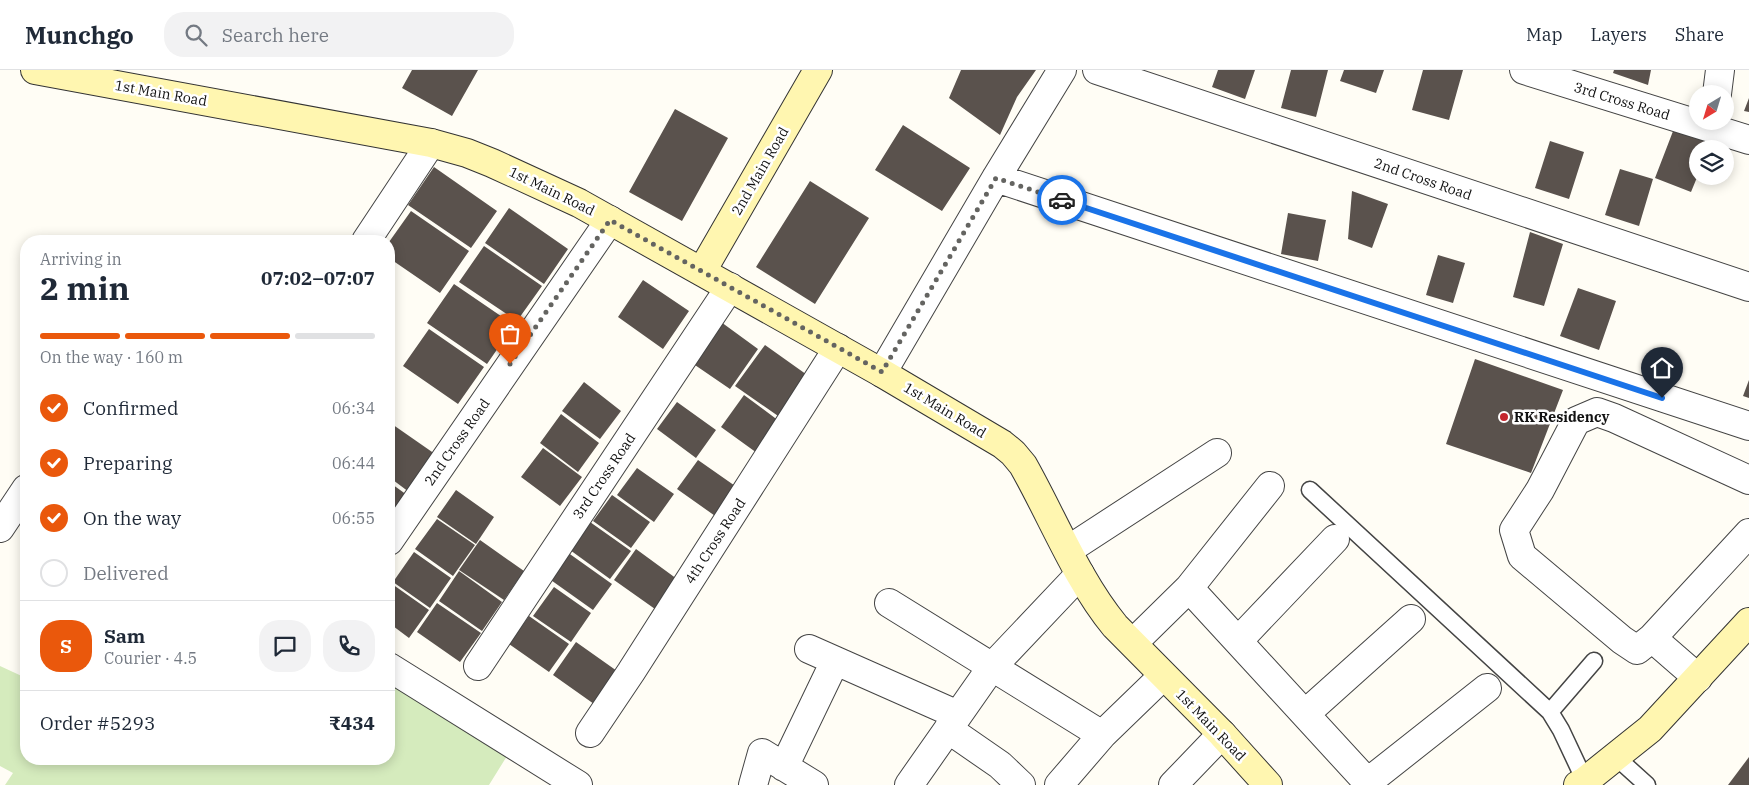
<!DOCTYPE html>
<meta charset="utf-8">
<style>
:root{--surface:#fff;--page:#f2f2f3;--text:#1f2937;--muted:#747a83;--line:#e0e1e3;--accent:#ea580c}
body{margin:0;font-family:"IBM Plex Serif",serif;background:var(--page);color:var(--text);height:100vh;display:flex;flex-direction:column;font-size:19px;white-space:nowrap}
*{box-sizing:border-box;margin:0}
p{font-size:16px;color:var(--muted)}
.icon{flex:none;width:28px;height:28px;fill:none;stroke:currentColor;stroke-width:2;stroke-linecap:round;stroke-linejoin:round}
.map{position:relative;flex:1;overflow:hidden}
.sheet{position:absolute;left:20px;top:165px;width:375px;height:530px;display:flex;flex-direction:column;background:var(--surface);border-radius:20px;box-shadow:0 2px 12px #0003}
.sheet>*{flex:none}
.needle{width:32px;rotate:218deg}
.fabs{position:absolute;left:1689px;top:15px;display:grid;gap:10px}
.fabs a{display:grid;place-items:center;width:45px;height:45px;border-radius:50%;background:var(--surface);box-shadow:0 2px 12px #0003;font-size:25px}
.pin{position:absolute;display:grid;place-items:center;width:42px;height:42px;color:#fff;margin:-51px -21px;border-radius:50% 50% 50% 0;rotate:-45deg;box-shadow:0 0 5px #0007}
.pin .icon{rotate:45deg}
.courier{position:absolute;display:grid;place-items:center;width:50px;height:50px;margin:-25px;border:4px solid #1a73e8;border-radius:50%;background:#fff;color:#222;box-shadow:0 1px 6px #0007}
.overview em{font-style:normal;font-weight:800}
.overview div{display:flex;flex-direction:column-reverse}
.overview{display:flex;align-items:center;justify-content:space-between;height:85px;padding:0 20px}
h1{font-size:32px;font-weight:800;line-height:38px}
.bar{display:grid;grid-template-columns:repeat(4,1fr);gap:8px 5px;align-content:center;height:60px;padding:0 20px}
.bar i{height:6px;border-radius:4px;background:var(--line)}
.bar .selected{background:var(--accent)}
.bar p{grid-column:span 4}
.line{display:flex;align-items:center;gap:12px;padding:0 20px;border-top:1px solid var(--line)}
.line div{flex:1}
.round{display:grid;place-items:center;flex:none;width:52px;height:52px;border-radius:20px;background:var(--page)}
ol{padding:0 20px;list-style:none}
li{display:flex;align-items:center;gap:15px;height:55px}
li p{margin-inline-start:auto}
li .icon{padding:5px;border-radius:50%;background:var(--accent);color:#fff;stroke-width:4}
li:last-child{color:var(--muted)}
li i{width:28px;height:28px;border:2px solid var(--line);border-radius:50%}
header{display:flex;align-items:center;gap:30px;box-sizing:border-box;height:70px;padding:0 25px;background:var(--surface);border-bottom:1px solid var(--line)}
header strong{font-size:24px}
nav{display:flex;gap:28px;margin-inline-start:auto;font-size:18px}
.search{width:350px;height:45px;background:var(--page);display:flex;align-items:center;gap:12px;box-sizing:border-box;padding:0 18px;border-radius:20px;color:var(--muted);font-size:19px}
.map>svg:first-child{display:block}
.green{fill:#d5ebbd}
.building{fill:#5a524d}
.lines{fill:none;stroke-linecap:round;stroke-linejoin:round}
.lane-casing{stroke:#444;stroke-width:19}
.street-casing{stroke:#444;stroke-width:30}
.secondary-casing{stroke:#333;stroke-width:30}
.lane{stroke:#fff;stroke-width:16}
.street{stroke:#fff;stroke-width:28}
.secondary{stroke:#fff6b0;stroke-width:28}
.done{stroke:#646461;stroke-width:5;stroke-dasharray:0 9}
.route{stroke:#1a73e8;stroke-width:6}
.poi-dot{fill:#c4262e;stroke:#fff;stroke-width:2}
.labels{text-anchor:middle;dominant-baseline:central;stroke-width:5;stroke-linejoin:round;paint-order:stroke}
.street-label{font-size:14px;fill:#111;stroke:#fff}
.poi-label{font-size:14px;font-weight:bold;fill:#111;stroke:#fff;text-anchor:start}
</style>
<header>
<strong>Munchgo</strong>
<div class="search"><svg class="icon" aria-label="search" viewBox="0 0 24 24"><circle cx="10" cy="10" r="6"/><path d="M15 15l6 6"/></svg>Search here</div>
<nav><a>Map</a><a>Layers</a><a>Share</a></nav>
</header>
<div class="map">
<svg width="1749" height="715" viewBox="0 0 1749 715">
<rect width="100%" height="100%" fill="#fffdf5"/>
<path class="green" d="M0 596 26 608V689H389V613L507 686 489 715H5L13 703 0 696Z"/>
<path class="building" d="M412 0H478L452 46 402 18Z
M961 0H1036L1017 27 1000 65 949 28Z
M1218 0H1255L1245 29 1212 17Z
M1291 0H1328L1316 47 1281 38Z
M1344 0H1384L1376 23 1340 11Z
M1423 0H1463L1449 50 1412 40Z
M1614 0H1651L1648 15 1613 3Z
M1749 28V42L1744 41Z
M675 39 728 68 682 151 629 122Z
M903 55 970 98 942 141 875 100Z
M1675 56 1711 70 1708 79H1698V105L1691 122 1655 108Z
M1550 71 1584 82 1569 129 1535 118Z
M434 97 497 141 471 178 408 135Z
M1620 99 1653 109 1639 156 1605 145Z
M810 111 869 148 815 234 756 197Z
M1352 121 1388 134 1372 178 1348 169Z
M509 138 568 179 544 214 485 173Z
M411 141 469 181 440 223 389 188V172Z
M1288 143 1326 150 1318 191 1281 184Z
M1530 162 1563 174 1544 236 1513 227Z
M484 176 542 216 517 251 459 212Z
M1438 185 1465 193 1453 233 1426 225Z
M643 210 689 241 663 279 618 247Z
M454 214 514 255 487 294 427 253Z
M1578 218 1616 231 1599 280 1560 266Z
M721 252 758 279 730 319 692 293Z
M429 259 484 297 458 334 403 296Z
M765 275 810 307 781 348 735 316Z
M1475 289 1563 320 1531 403 1446 374Z
M1749 310V328L1743 326Z
M584 312 621 341 600 369 562 341Z
M744 325 779 351 757 383 721 357Z
M677 332 716 360 696 388 657 359Z
M561 344 599 373 578 402 540 373Z
M389 352 435 384 409 422 389 407Z
M543 378 582 407 560 436 521 407Z
M698 390 738 418 718 448 677 419Z
M637 398 674 424 654 452 617 425Z
M389 412 407 425 389 451Z
M456 420 494 447 476 474 437 447Z
M612 425 650 452 631 478 593 451Z
M437 449 475 475 453 506 415 479Z
M590 452 631 481 610 509 570 480Z
M480 470 524 501 504 530 459 500Z
M636 479 677 509 655 539 614 510Z
M414 482 451 508 430 538 393 512Z
M567 482 612 514 593 540 548 508Z
M459 501 502 532 482 561 439 531Z
M392 514 429 540 409 568 389 553V519Z
M554 517 591 543 571 572 533 546Z
M437 533 481 563 460 592 417 562Z
M529 546 569 574 549 602 509 574Z
M576 572 617 601 594 634 553 605Z
M1749 687V715H1728Z"/>
<g class="lines">
<defs>
<path id="lane" d="M1310 420 1550 642 1561 660 1585 711
M1550 642 1594 591
M1616 687 1647 715"/>
<path id="street" d="M1097 0 1749 217
M1524 0 1749 70
M1717 24 1720 0
M996 108 1749 356
M366 171 431 73
M882 303 996 108 1062 0
M1749 410 1614 348 1597 342 1576 351 1540 420 1514 460 1522 486 1622 570 1637 580 1652 568 1749 463
M0 458 26 419
M389 471 610 150
M1068 480 1217 383
M1189 518 1370 715
M889 533 1102 665
M1652 568 1698 608
M1238 571 1335 469
M1133 573 1189 518 1270 416
M809 579 958 645
M478 596 730 217
M389 597 578 715
M1305 644 1411 549
M948 659 1000 695 1021 715
M590 663 631 602 838 278
M784 697 835 591
M1368 712 1487 618
M753 715 762 683 814 715
M909 715 991 598 1080 504
M1059 715 1102 665 1163 606
M1173 715 1222 664"/>
<path id="secondary" d="M35 0 431 73 467 83 492 93 579 133 882 303 1002 374 1013 383 1023 395C1053 448 1077 510 1115 556L1222 664 1268 715
M702 201 818 0
M1578 715 1585 711 1650 659 1749 552"/>
</defs>
<use href="#lane" class="lane-casing"/>
<use href="#street" class="street-casing"/>
<use href="#secondary" class="secondary-casing"/>
<use href="#lane" class="lane"/>
<use href="#street" class="street"/>
<use href="#secondary" class="secondary"/>
</g>
<g class="lines">
<path class="done" d="M510 294 610 150 882 302 996 108 1062 130"/>
<path class="route" d="M1062 130 1662 328"/>
</g>
<circle class="poi-dot" cx="1504" cy="347" r="5"/>
<g class="labels">
<g class="street-label">
<text transform="translate(161 23) rotate(10)">1st Main Road</text>
<text transform="translate(1622 31) rotate(17)">3rd Cross Road</text>
<text transform="translate(760 101) rotate(-60)">2nd Main Road</text>
<text transform="translate(1423 109) rotate(19)">2nd Cross Road</text>
<text transform="translate(552 121) rotate(26)">1st Main Road</text>
<text transform="translate(945 340) rotate(31)">1st Main Road</text>
<text transform="translate(457 372) rotate(-55)">2nd Cross Road</text>
<text transform="translate(604 406) rotate(-56)">3rd Cross Road</text>
<text transform="translate(715 471) rotate(-57)">4th Cross Road</text>
<text transform="translate(1211 655) rotate(46)">1st Main Road</text>
</g>
<g class="poi-label">
<text x="1514" y="347">RK Residency</text>
</g>
</g>
</svg>
<div class="fabs">
<a><svg class="needle" viewBox="-14 -14 28 28"><path d="M0-13l5 13h-10z" fill="#e53935"/><path d="M0 13l5-13h-10z" fill="#747a83"/></svg></a>
<a><svg class="icon" aria-label="layers" viewBox="0 0 24 24"><path d="M12 4l9 5-9 5-9-5zM3 14l9 5 9-5"/></svg></a>
</div>
<div class="pin" style="left:510px;top:294px;background:#ea580c"><svg class="icon" aria-label="bag" viewBox="0 0 24 24"><path d="M5 8h14l-1 12H6zM9 8a3 3 0 0 1 6 0"/></svg></div>
<div class="pin" style="left:1662px;top:328px;background:#1f2937"><svg class="icon" aria-label="home" viewBox="0 0 24 24"><path d="M3 11l9-7 9 7M6 9v11h12V9"/></svg></div>
<div class="courier" style="left:1062px;top:130px"><svg class="icon" aria-label="car" viewBox="0 0 24 24"><path d="M5 17H2v-5l4-1 3-4h7l3 4 3 1v5h-3M9 17h6M6 11h13"/><circle cx="7" cy="17" r="2"/><circle cx="17" cy="17" r="2"/></svg></div>
<section class="sheet">
<div class="overview"><div><h1>2 min</h1><p>Arriving in</p></div><em>07:02–07:07</em></div>
<div class="bar"><i class="selected"></i><i class="selected"></i><i class="selected"></i><i></i><p>On the way · 160 m</p></div>
<ol>
<li><svg class="icon" aria-label="check" viewBox="0 0 24 24"><path d="M5 12l5 5 9-10"/></svg>Confirmed<p>06:34</p></li>
<li><svg class="icon" aria-label="check" viewBox="0 0 24 24"><path d="M5 12l5 5 9-10"/></svg>Preparing<p>06:44</p></li>
<li><svg class="icon" aria-label="check" viewBox="0 0 24 24"><path d="M5 12l5 5 9-10"/></svg>On the way<p>06:55</p></li>
<li><i></i>Delivered</li>
</ol>
<div class="line" style="height:90px"><b class="round" style="background:var(--accent);color:#fff">S</b><div><b>Sam</b><p>Courier · 4.5</p></div><a class="round"><svg class="icon" aria-label="chat" viewBox="0 0 24 24"><path d="M4 5h16v11H9l-5 4z"/></svg></a><a class="round"><svg class="icon" aria-label="phone" viewBox="0 0 24 24"><path d="M5 4h4l2 5-3 2q2 4 5 5l2-3 5 2v4C11 20 4 13 5 4z"/></svg></a></div>
<div class="line" style="height:65px"><div>Order #5293</div><b>₹434</b></div>
</section>
</div>
